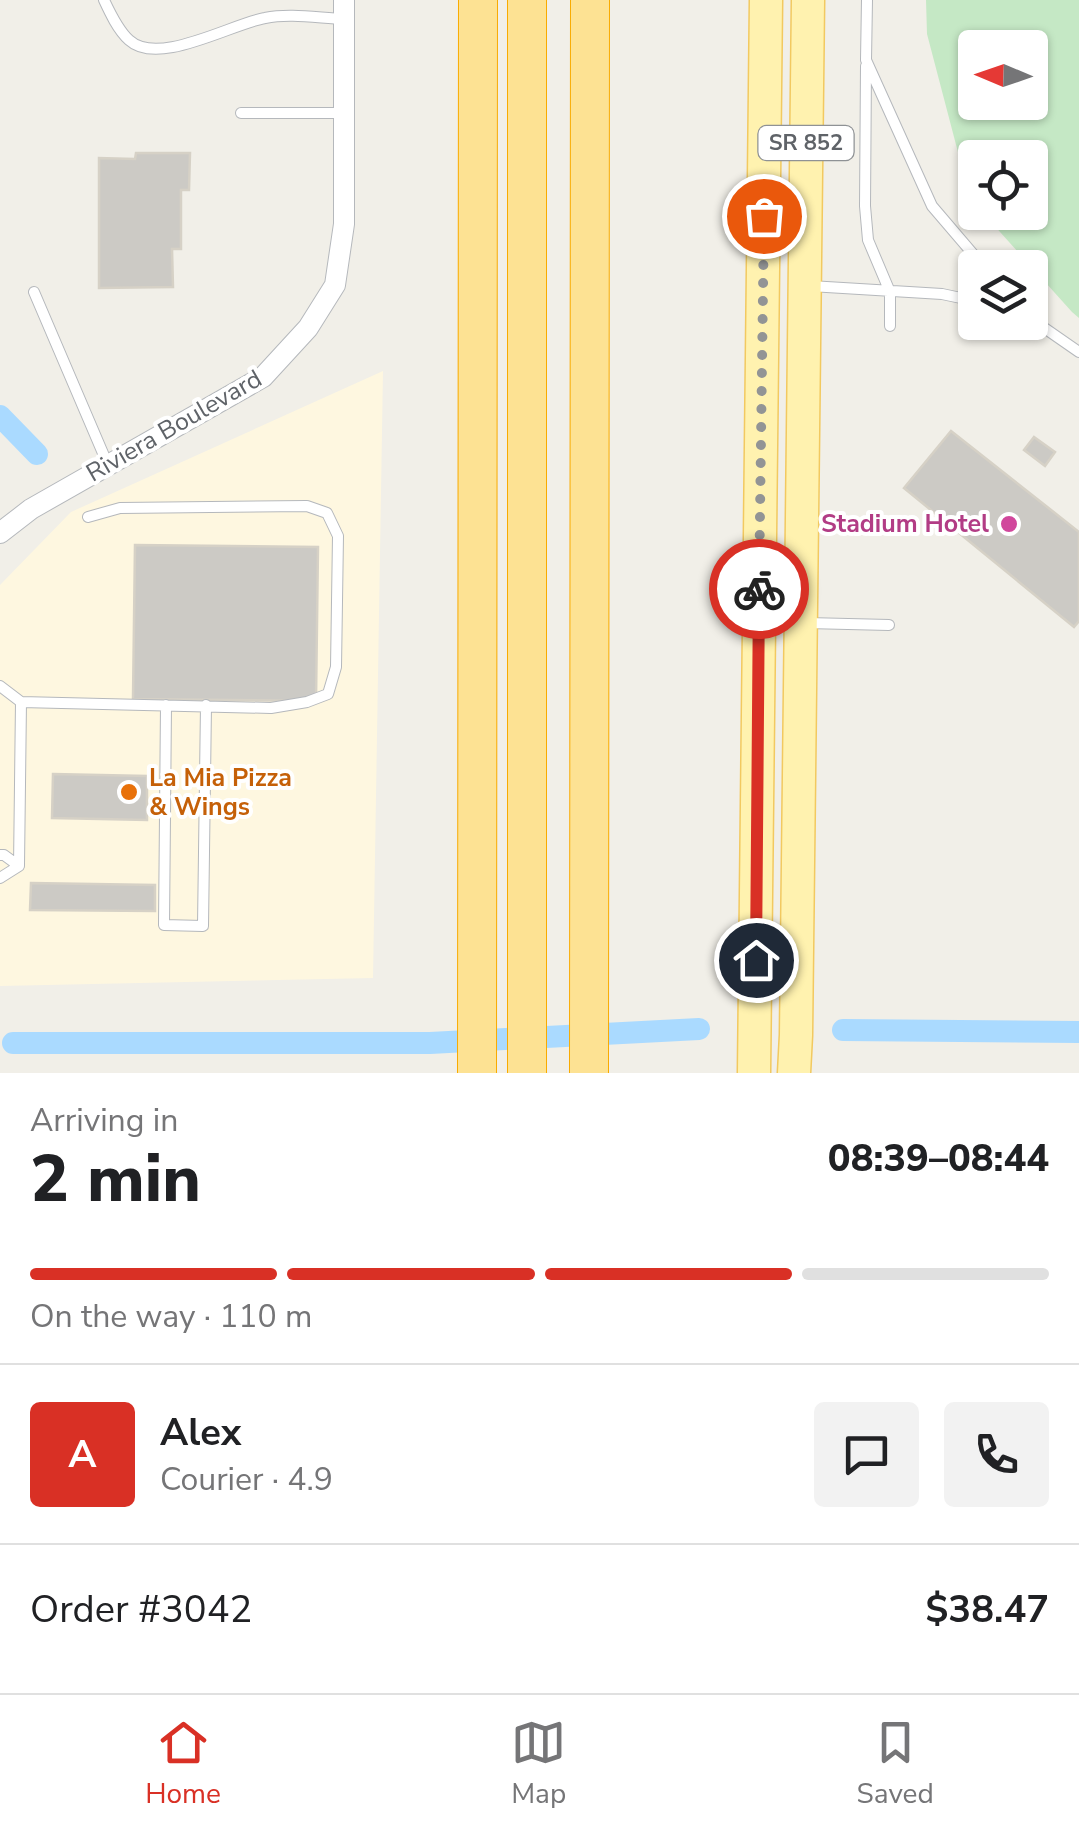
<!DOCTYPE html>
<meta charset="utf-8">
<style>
:root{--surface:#fff;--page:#f2f2f2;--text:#202124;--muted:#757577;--line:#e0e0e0;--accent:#d93025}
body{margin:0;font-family:"Nunito Sans",sans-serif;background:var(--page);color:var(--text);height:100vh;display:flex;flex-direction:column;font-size:38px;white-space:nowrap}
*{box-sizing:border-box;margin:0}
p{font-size:32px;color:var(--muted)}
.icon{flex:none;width:55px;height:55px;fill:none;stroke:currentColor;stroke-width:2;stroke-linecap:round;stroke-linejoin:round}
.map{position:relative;height:1073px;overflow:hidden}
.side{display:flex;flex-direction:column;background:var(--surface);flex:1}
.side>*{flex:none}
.needle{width:65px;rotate:272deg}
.controls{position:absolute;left:958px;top:30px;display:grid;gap:20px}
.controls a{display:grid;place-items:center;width:90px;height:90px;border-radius:10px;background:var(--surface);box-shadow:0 2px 8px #0004;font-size:50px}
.pin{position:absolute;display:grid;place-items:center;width:85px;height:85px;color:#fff;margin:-42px;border:5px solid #fff;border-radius:50%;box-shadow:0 2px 10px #0007}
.courier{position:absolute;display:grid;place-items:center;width:100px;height:100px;margin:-50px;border:8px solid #d93025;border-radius:50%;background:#fff;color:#222;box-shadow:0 2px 12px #0007}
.overview em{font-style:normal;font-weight:800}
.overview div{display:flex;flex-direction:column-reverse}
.overview{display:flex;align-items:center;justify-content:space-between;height:170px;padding:0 30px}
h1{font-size:65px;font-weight:800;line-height:75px}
.bar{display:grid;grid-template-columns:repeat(4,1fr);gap:15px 10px;align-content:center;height:120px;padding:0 30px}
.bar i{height:12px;border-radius:8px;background:var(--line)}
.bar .current{background:var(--accent)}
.bar p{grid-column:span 4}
.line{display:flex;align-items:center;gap:25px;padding:0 30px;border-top:2px solid var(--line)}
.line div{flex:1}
.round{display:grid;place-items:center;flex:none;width:105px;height:105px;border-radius:10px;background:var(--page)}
.dock{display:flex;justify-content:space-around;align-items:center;height:140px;border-top:2px solid var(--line);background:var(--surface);font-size:28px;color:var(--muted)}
.dock a{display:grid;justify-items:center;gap:5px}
.dock .current{color:var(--accent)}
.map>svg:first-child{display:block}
.commercial{fill:#fef7e0}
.green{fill:#c5e8c5;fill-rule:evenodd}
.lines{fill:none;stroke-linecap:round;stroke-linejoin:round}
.canal{stroke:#aadaff;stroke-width:22}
.building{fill:#cccac5;stroke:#d6d1c6;stroke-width:2.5}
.service-casing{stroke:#b5b8bc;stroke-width:12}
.minor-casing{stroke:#b5b8bc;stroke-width:22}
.primary-casing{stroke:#f2c960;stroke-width:35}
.motorway-casing{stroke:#f9ab00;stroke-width:40}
.service{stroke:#fff;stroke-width:10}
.minor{stroke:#fff;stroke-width:20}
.primary{stroke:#fff2af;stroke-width:32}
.motorway{stroke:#fde293;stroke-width:38}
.done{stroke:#929495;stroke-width:10;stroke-dasharray:0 18}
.route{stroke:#d93025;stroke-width:12}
.hotel-dot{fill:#d1479c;stroke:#fff;stroke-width:4}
.food-dot{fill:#e8710a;stroke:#fff;stroke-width:4}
.labels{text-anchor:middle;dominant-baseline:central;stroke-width:8;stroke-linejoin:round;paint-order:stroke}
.shield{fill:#fff;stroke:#8f9295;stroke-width:2.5}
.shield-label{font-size:22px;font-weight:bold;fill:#5f6368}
.street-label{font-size:25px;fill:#5f6368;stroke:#fff}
.hotel-label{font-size:25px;font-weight:bold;fill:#b23c85;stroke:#fff;text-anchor:end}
.food-label{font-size:25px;font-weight:bold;fill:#c56008;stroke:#fff;text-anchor:start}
</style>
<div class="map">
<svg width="1079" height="1073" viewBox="0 0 1079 1073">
<rect width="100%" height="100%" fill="#f1efe8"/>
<path class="commercial" d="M383 371 373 978 0 986V585L71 512Z"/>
<path class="green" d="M926 0H1079V318L1072 312 983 213 1030 212V158H975V203L970 198 927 34ZM975 48H1030V102H975Z"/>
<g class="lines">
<path class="canal" d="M0 416 37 454
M843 1030 1079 1032
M13 1043H430L699 1029"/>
</g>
<path class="building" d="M136 153H190L189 190H181V249H172L173 287 99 288V158L135 159Z
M951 431 1079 532V621L1074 627 904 488Z
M1034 437 1055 452 1045 466 1024 450Z
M135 545 318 547 316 701 133 699Z
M53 774 147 776V820L52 818Z
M31 883 155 885V911L30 910Z"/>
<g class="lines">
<defs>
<path id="service" d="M104 0C110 13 118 30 129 40 158 67 231 24 265 18 290 13 318 18 344 19
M867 0 866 60 932 206 985 268
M866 66 865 206 868 240 890 292V326
M241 113H343
M810 286 942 294 975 301
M34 292 108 465
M1030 318 1079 352
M807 623 889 625
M0 686 21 702 271 708 307 702 328 694 336 667 338 536 327 513 307 506 120 508 88 517
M166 705 164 925 203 926 206 705
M0 855H4L19 866 0 878
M19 866 21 702"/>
<path id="minor" d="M0 533 31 509 263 377 308 328 335 285 344 224V0"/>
<path id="primary" d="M754 1073 766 0
M794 1073 796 1035 808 0"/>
<path id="motorway" d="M527 0V1073
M477 1073 478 0
M589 1073 590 0"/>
</defs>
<use href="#service" class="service-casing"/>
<use href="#minor" class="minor-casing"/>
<use href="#primary" class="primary-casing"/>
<use href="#motorway" class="motorway-casing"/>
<use href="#service" class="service"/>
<use href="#minor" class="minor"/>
<use href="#primary" class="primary"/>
<use href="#motorway" class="motorway"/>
</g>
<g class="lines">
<path class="done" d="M759 589 764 216"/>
<path class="route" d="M756 960 759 589"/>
</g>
<circle class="hotel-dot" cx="1009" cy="524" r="10"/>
<circle class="food-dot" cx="129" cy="792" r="10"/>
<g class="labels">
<rect class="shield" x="758.5" y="126" width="95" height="34" rx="8"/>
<g class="shield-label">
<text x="806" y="143">SR 852</text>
</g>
<g class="street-label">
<text transform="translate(174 426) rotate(-30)">Riviera Boulevard</text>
</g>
<g class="hotel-label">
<text x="989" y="524">Stadium Hotel</text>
</g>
<g class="food-label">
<text x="149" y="778">La Mia Pizza<tspan x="149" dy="29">&amp; Wings</tspan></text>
</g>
</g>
</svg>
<div class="controls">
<a><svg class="needle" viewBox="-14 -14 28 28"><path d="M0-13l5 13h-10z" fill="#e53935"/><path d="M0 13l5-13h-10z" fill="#757577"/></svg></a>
<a><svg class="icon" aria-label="locate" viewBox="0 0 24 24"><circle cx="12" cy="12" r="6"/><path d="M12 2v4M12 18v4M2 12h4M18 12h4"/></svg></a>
<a><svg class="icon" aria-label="layers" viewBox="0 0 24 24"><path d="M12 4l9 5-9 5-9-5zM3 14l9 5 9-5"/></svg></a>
</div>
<div class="pin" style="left:764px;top:216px;background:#ea580c"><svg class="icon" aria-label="bag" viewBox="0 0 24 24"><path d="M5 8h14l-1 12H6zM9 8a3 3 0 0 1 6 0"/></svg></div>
<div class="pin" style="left:756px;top:960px;background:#1f2937"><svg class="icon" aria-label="home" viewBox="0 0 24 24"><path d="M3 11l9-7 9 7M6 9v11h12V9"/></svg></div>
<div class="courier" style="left:759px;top:589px"><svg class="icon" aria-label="bike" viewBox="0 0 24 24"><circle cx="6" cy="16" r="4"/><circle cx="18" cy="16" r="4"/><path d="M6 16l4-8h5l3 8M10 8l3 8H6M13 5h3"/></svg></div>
</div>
<section class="side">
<div class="overview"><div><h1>2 min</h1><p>Arriving in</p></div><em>08:39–08:44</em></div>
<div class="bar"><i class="current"></i><i class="current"></i><i class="current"></i><i></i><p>On the way · 110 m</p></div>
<div class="line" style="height:180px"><b class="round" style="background:var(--accent);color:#fff">A</b><div><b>Alex</b><p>Courier · 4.9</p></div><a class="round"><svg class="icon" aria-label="chat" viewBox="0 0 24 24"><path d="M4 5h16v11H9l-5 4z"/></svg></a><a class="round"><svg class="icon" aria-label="phone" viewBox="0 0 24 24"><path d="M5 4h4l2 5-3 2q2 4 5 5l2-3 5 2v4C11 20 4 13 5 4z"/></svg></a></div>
<div class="line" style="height:130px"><div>Order #3042</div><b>$38.47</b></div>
</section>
<nav class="dock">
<a class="current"><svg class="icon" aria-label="home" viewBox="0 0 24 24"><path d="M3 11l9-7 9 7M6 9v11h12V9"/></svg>Home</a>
<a><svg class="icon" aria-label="map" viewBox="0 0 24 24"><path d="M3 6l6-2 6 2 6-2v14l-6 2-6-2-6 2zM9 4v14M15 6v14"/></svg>Map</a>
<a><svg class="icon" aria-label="saved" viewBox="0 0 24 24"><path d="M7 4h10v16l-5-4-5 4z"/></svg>Saved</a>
</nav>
